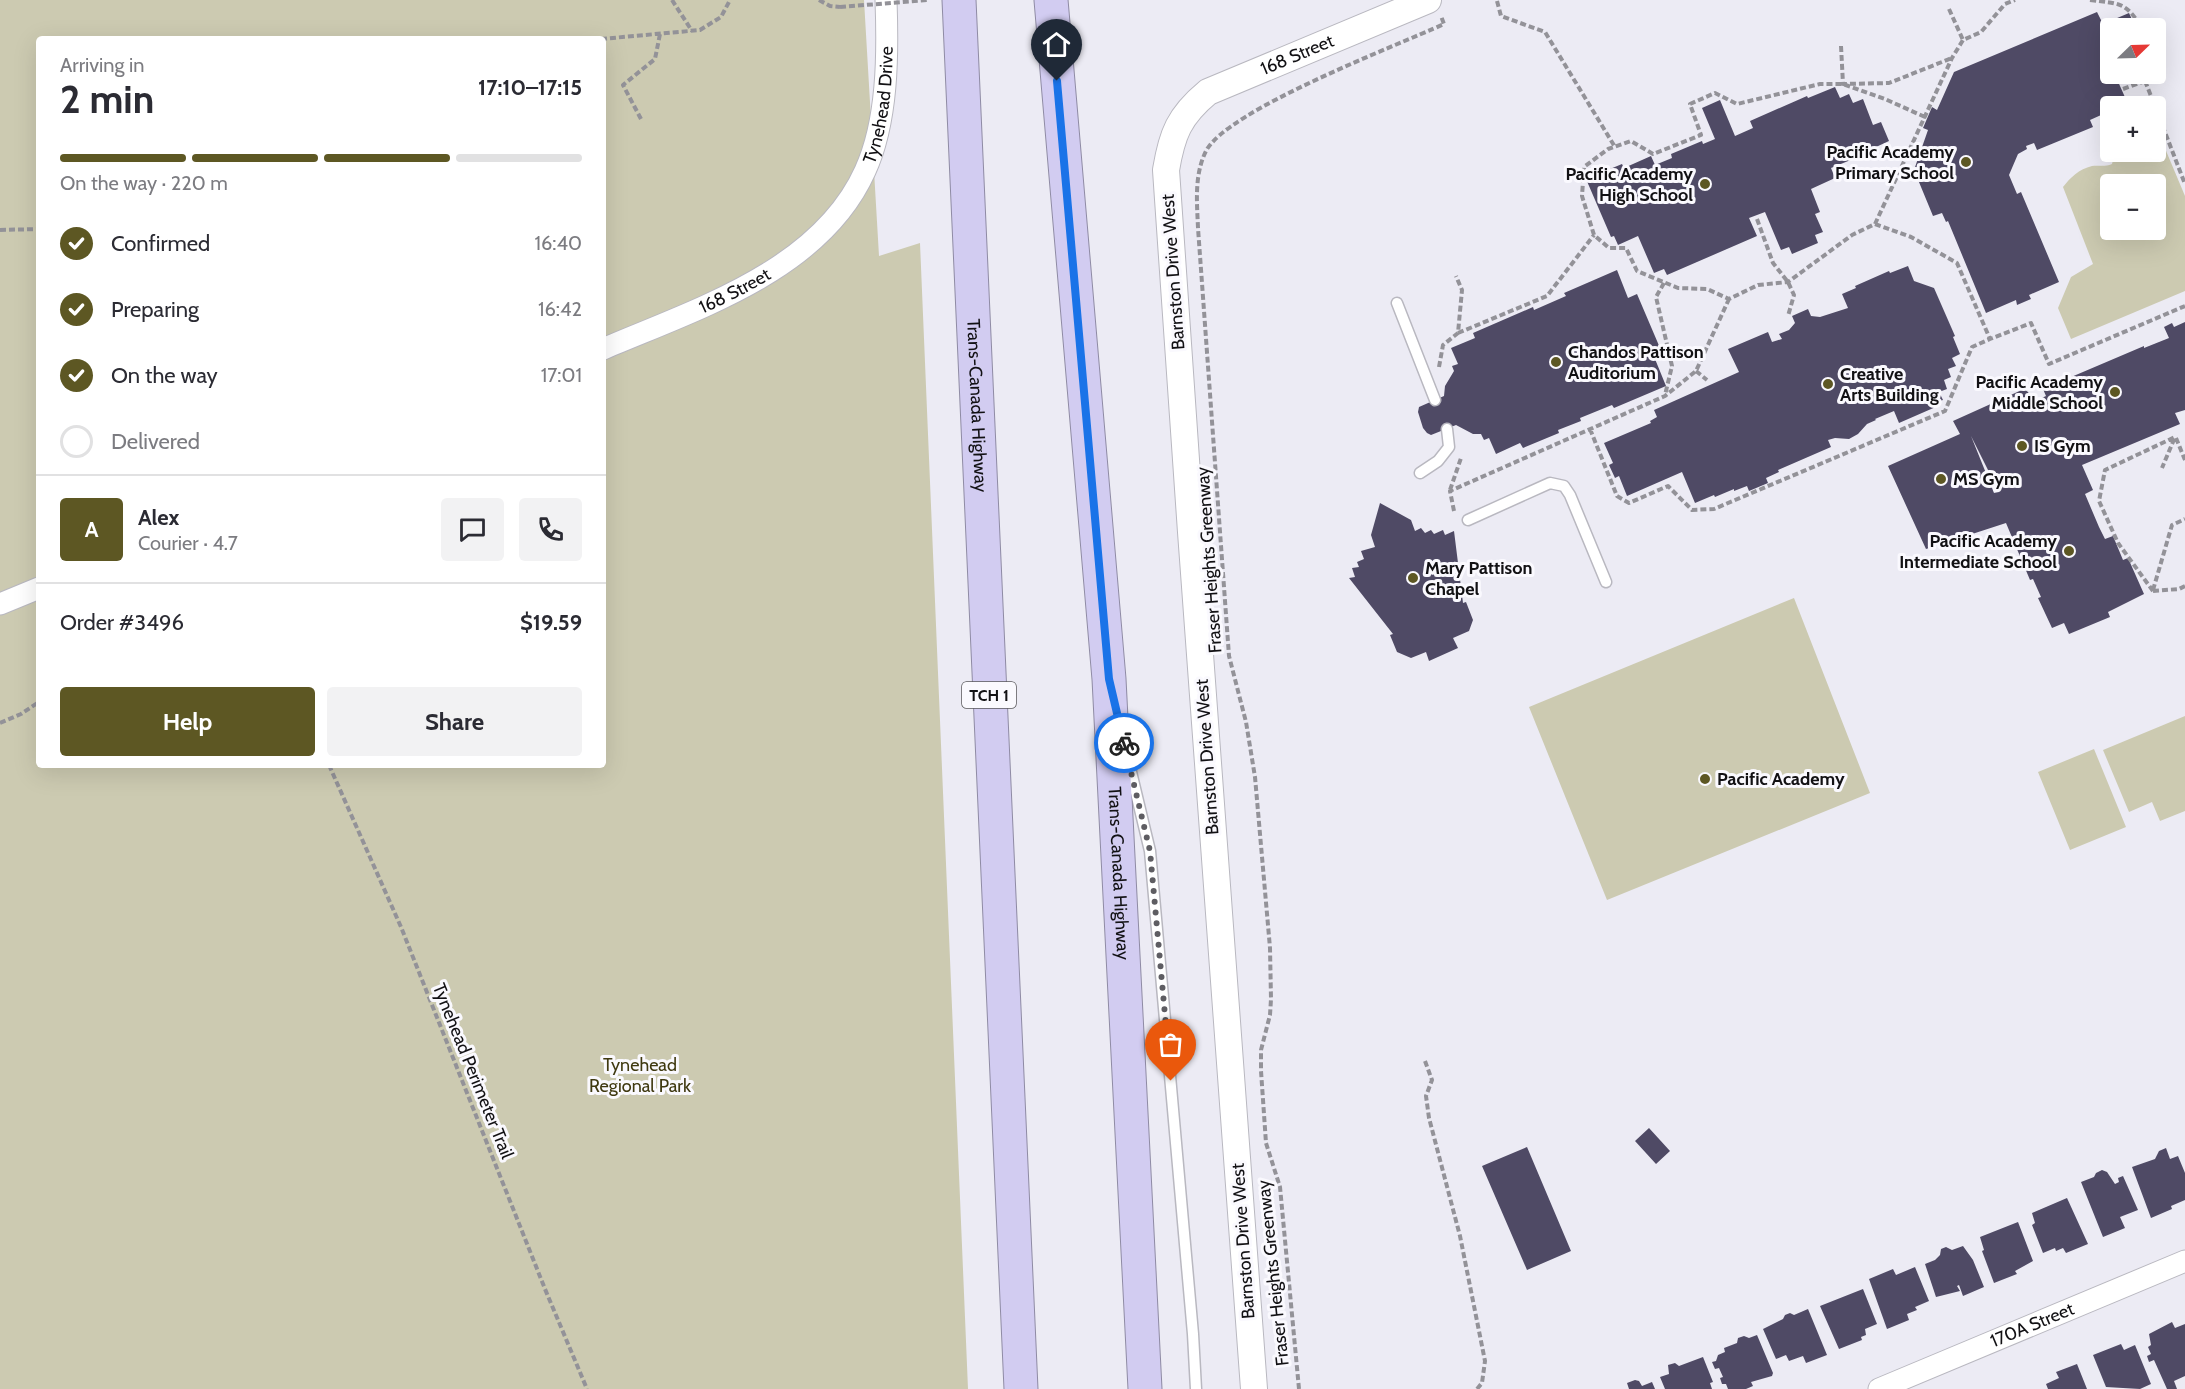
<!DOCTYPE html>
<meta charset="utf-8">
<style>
:root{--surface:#fff;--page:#f2f2f3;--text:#2b2b33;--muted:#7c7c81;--line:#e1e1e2;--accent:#5d5723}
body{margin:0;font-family:Cabin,sans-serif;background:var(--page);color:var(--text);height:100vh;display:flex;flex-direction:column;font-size:22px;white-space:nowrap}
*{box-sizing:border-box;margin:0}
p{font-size:20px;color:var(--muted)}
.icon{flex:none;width:33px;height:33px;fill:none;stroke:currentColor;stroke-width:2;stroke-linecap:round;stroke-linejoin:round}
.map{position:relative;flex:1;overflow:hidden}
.side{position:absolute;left:36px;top:36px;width:570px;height:732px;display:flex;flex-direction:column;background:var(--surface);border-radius:6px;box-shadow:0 6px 24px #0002}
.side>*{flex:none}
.needle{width:39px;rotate:67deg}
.tools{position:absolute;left:2100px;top:18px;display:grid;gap:12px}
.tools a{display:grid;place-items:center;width:66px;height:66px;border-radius:6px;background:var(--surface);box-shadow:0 6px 24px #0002;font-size:30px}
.pin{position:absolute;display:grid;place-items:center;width:51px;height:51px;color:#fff;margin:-62px -26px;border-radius:50% 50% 50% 0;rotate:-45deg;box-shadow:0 0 6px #0007}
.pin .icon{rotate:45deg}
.courier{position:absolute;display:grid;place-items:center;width:60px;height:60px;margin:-30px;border:4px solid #1a73e8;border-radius:50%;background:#fff;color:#222;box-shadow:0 2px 8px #0007}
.headline em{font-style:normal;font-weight:700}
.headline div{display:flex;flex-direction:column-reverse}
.headline{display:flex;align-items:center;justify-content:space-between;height:102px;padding:0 24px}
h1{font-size:39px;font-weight:700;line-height:45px}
.bar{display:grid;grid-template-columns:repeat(4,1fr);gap:9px 6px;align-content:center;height:72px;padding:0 24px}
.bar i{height:8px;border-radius:4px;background:var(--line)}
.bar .current{background:var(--accent)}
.bar p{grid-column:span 4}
.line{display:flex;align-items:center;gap:15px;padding:0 24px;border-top:2px solid var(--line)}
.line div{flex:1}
.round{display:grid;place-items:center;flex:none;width:63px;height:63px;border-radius:6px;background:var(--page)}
ol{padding:0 24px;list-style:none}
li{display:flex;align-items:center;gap:18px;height:66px}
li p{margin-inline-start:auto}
li .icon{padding:6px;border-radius:50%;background:var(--accent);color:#fff;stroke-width:4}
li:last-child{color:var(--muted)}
li i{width:33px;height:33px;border:3px solid var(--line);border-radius:50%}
.cta{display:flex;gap:12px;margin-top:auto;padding:12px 24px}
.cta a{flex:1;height:69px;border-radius:6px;background:var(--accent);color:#fff;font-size:24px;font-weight:700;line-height:69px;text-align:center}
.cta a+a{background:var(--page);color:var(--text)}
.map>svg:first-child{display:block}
.green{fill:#cccab1;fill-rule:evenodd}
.building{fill:#4f4a65;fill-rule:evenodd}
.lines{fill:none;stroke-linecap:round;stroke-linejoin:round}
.service-casing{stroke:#b9b8c0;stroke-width:13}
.minor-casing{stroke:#b9b8c0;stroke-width:23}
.tertiary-casing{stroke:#b9b8c0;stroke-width:28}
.motorway-casing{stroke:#8f8ba4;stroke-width:35}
.path{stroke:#939298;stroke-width:4;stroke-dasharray:6 3;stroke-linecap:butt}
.service{stroke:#fff;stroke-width:10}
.minor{stroke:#fff;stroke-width:21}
.tertiary{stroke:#fff;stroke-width:26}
.motorway{stroke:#d2ccf1;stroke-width:33}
.path-bridge{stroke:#939298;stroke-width:4;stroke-dasharray:6 3;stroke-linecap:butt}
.done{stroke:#5e5d62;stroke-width:6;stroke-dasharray:0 10.8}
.route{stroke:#1a73e8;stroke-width:8}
.poi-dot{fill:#5d5723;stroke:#faf9fe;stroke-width:2}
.labels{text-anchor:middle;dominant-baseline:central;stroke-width:6;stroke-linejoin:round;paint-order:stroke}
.shield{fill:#faf9fe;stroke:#58575a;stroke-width:1.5}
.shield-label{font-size:16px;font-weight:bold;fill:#121114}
.street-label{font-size:18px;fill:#121114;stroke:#faf9fe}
.poi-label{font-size:18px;font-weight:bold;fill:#121114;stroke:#faf9fe;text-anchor:start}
.park-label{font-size:18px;fill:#3f3910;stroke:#faf9fe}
</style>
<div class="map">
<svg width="2185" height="1389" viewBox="0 0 2185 1389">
<rect width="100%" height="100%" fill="#ecebf4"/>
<path class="green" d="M0 0H864L879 256 920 243 968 1389H0ZM39 39H603V765H39Z
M2156 127 2185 196V291L2071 339 2058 308 2071 277 2093 264 2063 187C2070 178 2079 169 2092 166 2099 165 2105 167 2112 164L2115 152H2156ZM2156 184V230H2110V184Z
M1794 598 1870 793 1607 900 1529 707Z
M2185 716V811L2160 821 2152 802 2129 812 2103 750Z
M2094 749 2126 827 2070 850 2038 772Z"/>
<path class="building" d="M2097 12 2103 24 2129 13 2136 28H2110V74H2124L2116 77 2128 104 2110 106V111L2090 120 2093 127 2037 150 2034 143 2026 146 2027 149 2018 154 2009 175 2017 194 2021 192 2059 282 2029 295 2031 299 2017 305 2016 300 1986 313 1948 221 1946 222 1942 213 1933 216 1914 170 1928 130 1923 128 1932 107 1937 110 1954 72Z
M1835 87 1840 98 1849 94 1853 103 1863 99 1873 125 1881 122 1889 141 1876 147 1878 151 1859 160 1858 157 1831 168 1835 178 1811 189 1820 212 1815 214 1823 232 1815 235 1818 243 1792 254 1789 247 1781 250 1765 212 1749 218 1757 236 1667 275 1664 269 1654 273 1638 236 1618 245 1614 236 1611 237 1586 179 1622 164 1624 168 1651 156 1655 165 1672 158 1671 154 1702 141 1703 144 1715 139 1702 108 1720 100 1735 136 1753 128 1750 121 1807 96 1808 98Z
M1908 266 1914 281 1934 288 1955 336 1953 337 1960 354 1952 358 1956 366 1948 369 1951 377 1944 380 1947 389 1939 392 1943 400 1936 402 1938 406 1899 423 1894 411 1875 419 1876 420 1867 424 1858 434 1849 439 1835 438 1828 440 1831 447 1778 470 1779 472 1766 478 1768 483 1749 491 1747 486 1734 491V489L1715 497 1714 495 1695 503 1682 472 1627 496 1619 476 1615 478 1609 465 1613 463 1604 443 1651 423 1650 421 1657 417 1654 410 1739 372 1728 349 1768 332 1772 342 1782 339 1779 334 1789 330 1795 323 1792 316 1808 309 1811 316 1820 317 1848 308 1842 294 1856 288 1855 286 1889 271 1890 273Z
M1617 270 1628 298 1637 294 1663 355 1655 359 1666 386 1614 408 1612 405 1580 418 1581 421 1558 430 1559 433 1523 448 1520 443 1496 454 1489 438 1484 440 1481 434H1473L1456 425 1431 435 1427 433 1423 428 1418 412 1419 407 1444 396 1445 386 1454 371 1452 366 1458 364 1451 348 1475 338 1473 333 1533 307 1534 310 1566 296 1564 293Z
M2185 322V410L2175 413 2180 424 2082 465 2093 490 2085 494 2099 527 2105 539 2113 536 2123 560 2128 558 2144 594 2108 612 2110 617 2069 634 2064 623 2052 628 2038 598 2041 597 2033 579 2030 580 2006 523 1926 549 1888 466 1960 434 1953 421 2024 389 2028 392 2033 402 2046 396 2043 389 2144 346V348L2169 338 2164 327 2172 323 2174 327ZM1971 436 1999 492 1994 493Z
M1380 503 1411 520 1415 531 1421 528 1425 533 1431 530 1434 534 1443 530 1445 535 1454 531 1463 603 1466 602 1473 620 1469 631 1453 638 1458 648 1429 661 1426 652 1411 658 1397 652 1390 635 1393 634 1349 578 1355 577 1352 568 1359 567 1357 562 1364 559 1361 551 1375 547 1371 535Z
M1649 1128 1670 1151 1656 1164 1635 1141Z
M1527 1147 1571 1251 1527 1270 1482 1166Z
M2166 1148 2170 1159 2178 1156 2185 1173V1200L2171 1206 2172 1209 2151 1218 2132 1167 2155 1159 2159 1151Z
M2102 1170 2107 1172 2115 1184 2119 1182 2118 1178 2123 1176 2138 1210 2120 1217 2125 1228 2103 1237 2081 1182 2094 1177 2096 1173Z
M2067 1198 2088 1244 2066 1253 2063 1248 2056 1251 2055 1248 2043 1253 2032 1225 2035 1223 2032 1213Z
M2018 1222 2033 1261 2015 1271 2017 1274 1994 1283 1982 1251 1984 1250 1980 1237Z
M1963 1246 1973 1260 1984 1287 1963 1296 1959 1285 1957 1286 1960 1291 1936 1297 1925 1264 1935 1260 1940 1255 1941 1249 1946 1247 1952 1250Z
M1915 1267 1929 1301 1915 1307 1917 1310 1907 1314 1909 1320 1887 1329 1869 1279 1893 1269 1896 1275Z
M1863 1289 1877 1324 1865 1329 1866 1335 1861 1337 1862 1340 1839 1349 1820 1306Z
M1808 1309 1827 1355 1806 1363 1803 1356 1789 1361 1786 1355 1776 1359 1763 1329 1783 1319 1785 1315 1790 1313 1794 1315Z
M2172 1322 2175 1328 2185 1324V1376L2174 1381 2177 1389H2167L2154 1360 2149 1362 2147 1356 2151 1354 2148 1347 2151 1345 2149 1334Z
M1757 1335 1773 1373 1772 1376 1751 1382 1753 1386 1746 1389H1728L1726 1384H1722L1720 1378 1723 1377 1719 1368 1715 1369 1712 1362 1716 1361 1718 1355 1725 1352 1724 1348 1737 1343 1738 1338 1744 1336 1749 1338Z
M2121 1344 2124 1350 2135 1345 2151 1384 2140 1389 2106 1387 2093 1355Z
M1703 1357 1713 1382 1710 1383 1712 1389H1665L1660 1377 1669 1374 1668 1365 1675 1363 1679 1366Z
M2077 1364 2087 1389H2048L2046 1384 2059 1378 2056 1372Z
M1635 1380 1639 1381 1642 1386 1652 1382 1655 1389H1629L1627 1383Z"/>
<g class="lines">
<defs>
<path id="service" d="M1397 303 1435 400
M1420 473 1438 461 1449 447 1447 429
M1468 520 1550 483 1564 486 1570 495 1606 582
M1127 755 1150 851 1193 1334 1196 1389"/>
<g id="minor">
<path id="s1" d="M603 349C696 309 820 271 865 171 888 121 888 54 886 0"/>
<path d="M0 604 39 588"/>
<path id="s2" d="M1879 1389 2185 1261"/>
</g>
<g id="tertiary">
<path id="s3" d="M1254 1389 1191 532 1166 170C1172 134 1179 116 1208 92L1428 0"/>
</g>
<g id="motorway">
<path id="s4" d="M959 0 1021 1389"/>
<path id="s5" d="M1051 0 1109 679 1145 1389"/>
</g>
</defs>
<use href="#service" class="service-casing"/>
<use href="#minor" class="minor-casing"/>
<use href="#tertiary" class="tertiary-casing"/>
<use href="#motorway" class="motorway-casing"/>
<path class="path" d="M672 0 692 31
M819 0 830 6 840 7
M2090 0C2120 4 2125 1 2142 28
M1497 1 1501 16 1545 32 1615 147
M1949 9 1963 40
M601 39 700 30 721 17 730 0
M1841 46 1843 84 1889 83 1952 58
M2145 81 2155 106
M2123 89 2156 77 2155 74
M2156 109 2185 184
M1925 117 1885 99 1843 84H1820L1737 104 1715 93 1690 104 1701 135 1653 154 1631 141 1608 149 1584 167 1582 196 1594 235 1609 248H1626L1637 271 1678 288 1707 289 1729 299 1758 285 1788 282 1852 235 1875 224 1952 58 1963 40 1981 32 2005 4 2015 0
M641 119 623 85 655 59 660 34
M1757 219 1773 263 1788 282 1794 295 1788 316
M1875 224 1911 237 1957 263 1990 339 2031 323 2049 364 2185 306
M0 230 39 229
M1664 283 1656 297 1672 366 1665 395
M1458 333 1547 296 1594 235
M1439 367 1443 345 1458 333 1462 290 1456 276
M1696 371 1707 380
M1590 429 1617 496 1629 503 1668 486 1692 510 1714 509 1945 411 1972 347 1990 339
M2176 438 2185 460
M1450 490 1461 458
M1454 511 1450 491 1665 396 1696 371 1729 299
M2153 590 2172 525 2185 519
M2153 591 2118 543 2099 501 2105 470 2175 437 2162 468
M2153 591 2179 589 2185 586
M0 723 21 714 39 702
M329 765 401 927 545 1289 587 1389
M1425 1061 1432 1080 1426 1096 1429 1118 1460 1236 1485 1361 1482 1383 1477 1389
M1299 1389 1280 1187 1266 1143 1261 1071V1050L1270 1015 1271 999 1270 948 1255 777 1246 722 1229 656 1198 228C1197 203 1194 175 1206 151 1227 110 1396 46 1444 24L1441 16"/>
<use href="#service" class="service"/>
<use href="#minor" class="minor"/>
<use href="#tertiary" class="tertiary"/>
<use href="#motorway" class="motorway"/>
<path class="path-bridge" d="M840 7 928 0"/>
</g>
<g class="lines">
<path class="done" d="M1124 743 1150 851 1171 1081"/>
<path class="route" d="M1057 81 1109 679 1124 743"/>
</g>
<g class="poi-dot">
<circle cx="1966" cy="162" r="6"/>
<circle cx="1705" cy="184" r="6"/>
<circle cx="1556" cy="362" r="6"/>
<circle cx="1828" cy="384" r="6"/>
<circle cx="2115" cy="392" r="6"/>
<circle cx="2022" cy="446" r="6"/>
<circle cx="1941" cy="479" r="6"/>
<circle cx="2069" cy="551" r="6"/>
<circle cx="1413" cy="578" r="6"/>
<circle cx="1705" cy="779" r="6"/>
</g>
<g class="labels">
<rect class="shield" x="962" y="682" width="54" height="26" rx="4.5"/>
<g class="shield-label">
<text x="989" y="695">TCH 1</text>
</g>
<g class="street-label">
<text stroke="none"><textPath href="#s3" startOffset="1410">168 Street</textPath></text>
<text stroke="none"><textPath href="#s1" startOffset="393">Tynehead Drive</textPath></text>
<text transform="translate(1173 272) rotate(-94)">Barnston Drive West</text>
<text stroke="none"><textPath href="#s1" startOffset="144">168 Street</textPath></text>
<text stroke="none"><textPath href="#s4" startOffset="406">Trans-Canada Highway</textPath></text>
<text transform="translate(1209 560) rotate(-94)">Fraser Heights Greenway</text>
<text transform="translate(1207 757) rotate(-94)">Barnston Drive West</text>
<text stroke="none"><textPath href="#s5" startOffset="876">Trans-Canada Highway</textPath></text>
<text transform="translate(473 1071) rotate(68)">Tynehead Perimeter Trail</text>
<text transform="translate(1243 1241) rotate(-94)">Barnston Drive West</text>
<text transform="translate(1273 1273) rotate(-96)">Fraser Heights Greenway</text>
<text stroke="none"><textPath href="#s2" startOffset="166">170A Street</textPath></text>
</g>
<g class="poi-label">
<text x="1954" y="152" text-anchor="end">Pacific Academy<tspan x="1954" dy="21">Primary School</tspan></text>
<text x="1693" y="174" text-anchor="end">Pacific Academy<tspan x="1693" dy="21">High School</tspan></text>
<text x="1568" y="352">Chandos Pattison<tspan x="1568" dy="21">Auditorium</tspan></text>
<text x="1840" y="374">Creative<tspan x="1840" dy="21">Arts Building</tspan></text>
<text x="2103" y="382" text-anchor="end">Pacific Academy<tspan x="2103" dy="21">Middle School</tspan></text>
<text x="2034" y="446">IS Gym</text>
<text x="1953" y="479">MS Gym</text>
<text x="2057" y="541" text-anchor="end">Pacific Academy<tspan x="2057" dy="21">Intermediate School</tspan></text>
<text x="1425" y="568">Mary Pattison<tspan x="1425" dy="21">Chapel</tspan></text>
<text x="1717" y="779">Pacific Academy</text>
</g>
<g class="park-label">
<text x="640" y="1065">Tynehead<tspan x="640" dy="21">Regional Park</tspan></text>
</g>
</g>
</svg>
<div class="tools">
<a><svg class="needle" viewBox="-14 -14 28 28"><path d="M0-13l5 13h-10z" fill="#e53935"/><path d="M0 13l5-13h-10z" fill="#7c7c81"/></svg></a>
<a>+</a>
<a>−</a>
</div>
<div class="pin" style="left:1171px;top:1081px;background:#ea580c"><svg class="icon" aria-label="bag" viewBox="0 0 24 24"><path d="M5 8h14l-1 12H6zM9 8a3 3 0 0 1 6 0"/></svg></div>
<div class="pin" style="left:1057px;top:81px;background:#1f2937"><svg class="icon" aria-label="home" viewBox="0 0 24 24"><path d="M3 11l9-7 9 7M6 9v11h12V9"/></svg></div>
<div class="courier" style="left:1124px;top:743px"><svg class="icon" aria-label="bike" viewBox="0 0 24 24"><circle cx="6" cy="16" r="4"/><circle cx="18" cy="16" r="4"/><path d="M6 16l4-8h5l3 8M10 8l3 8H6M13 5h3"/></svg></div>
<section class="side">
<div class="headline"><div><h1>2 min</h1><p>Arriving in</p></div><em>17:10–17:15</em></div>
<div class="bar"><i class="current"></i><i class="current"></i><i class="current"></i><i></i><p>On the way · 220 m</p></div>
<ol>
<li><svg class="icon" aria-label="check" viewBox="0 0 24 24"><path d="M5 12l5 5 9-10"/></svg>Confirmed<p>16:40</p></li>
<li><svg class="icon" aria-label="check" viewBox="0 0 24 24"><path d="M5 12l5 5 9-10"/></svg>Preparing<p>16:42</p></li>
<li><svg class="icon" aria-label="check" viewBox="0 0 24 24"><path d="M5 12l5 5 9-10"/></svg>On the way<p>17:01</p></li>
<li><i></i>Delivered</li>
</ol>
<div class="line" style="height:108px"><b class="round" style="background:var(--accent);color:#fff">A</b><div><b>Alex</b><p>Courier · 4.7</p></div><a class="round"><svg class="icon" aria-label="chat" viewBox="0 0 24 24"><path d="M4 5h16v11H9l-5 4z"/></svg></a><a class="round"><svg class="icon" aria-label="phone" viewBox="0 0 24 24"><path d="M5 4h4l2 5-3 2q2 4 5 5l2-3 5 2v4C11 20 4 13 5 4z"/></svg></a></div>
<div class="line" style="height:78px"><div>Order #3496</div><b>$19.59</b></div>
<div class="cta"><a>Help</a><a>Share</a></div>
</section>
</div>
